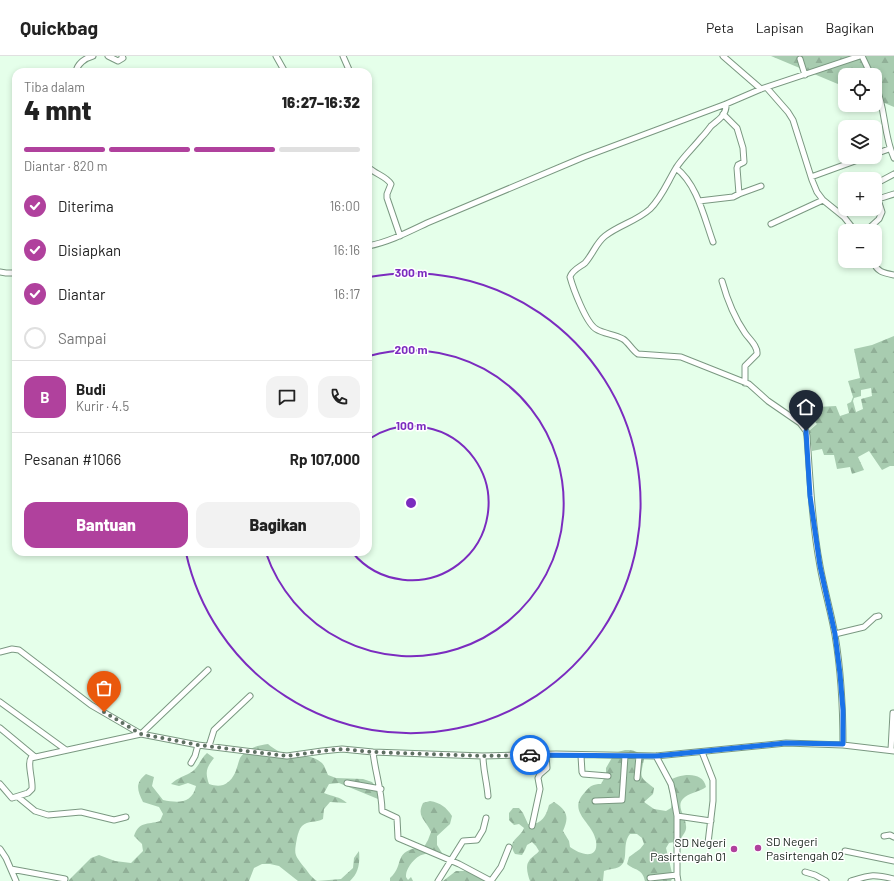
<!DOCTYPE html>
<html lang="id">
<meta charset="utf-8">
<style>
:root{--surface:#fff;--page:#f2f2f2;--text:#222;--muted:#767676;--line:#e0e0e0;--accent:#b0419d}
body{margin:0;font-family:Barlow,sans-serif;background:var(--page);color:var(--text);height:100vh;display:flex;flex-direction:column;font-size:15px;white-space:nowrap}
*{box-sizing:border-box;margin:0}
p{font-size:13px;color:var(--muted)}
.icon{flex:none;width:22px;height:22px;fill:none;stroke:currentColor;stroke-width:2;stroke-linecap:round;stroke-linejoin:round}
.map{position:relative;flex:1;overflow:hidden}
.side{position:absolute;left:12px;top:12px;width:360px;height:488px;display:flex;flex-direction:column;background:var(--surface);border-radius:12px;box-shadow:0 2px 6px #0003}
.side>*{flex:none}
.buttons{position:absolute;left:838px;top:12px;display:grid;gap:8px}
.buttons a{display:grid;place-items:center;width:44px;height:44px;border-radius:8px;background:var(--surface);box-shadow:0 2px 6px #0003;font-size:20px}
.pin{position:absolute;display:grid;place-items:center;width:34px;height:34px;color:#fff;margin:-41px -17px;border-radius:50% 50% 50% 0;rotate:-45deg;box-shadow:0 0 4px #0007}
.pin .icon{rotate:45deg}
.courier{position:absolute;display:grid;place-items:center;width:40px;height:40px;margin:-20px;border:3px solid #1a73e8;border-radius:50%;background:#fff;color:#222;box-shadow:0 1px 5px #0007}
.summary em{font-style:normal;font-weight:800}
.summary div{display:flex;flex-direction:column-reverse}
.summary{display:flex;align-items:center;justify-content:space-between;height:68px;padding:0 12px}
h1{font-size:26px;font-weight:800;line-height:30px}
.bar{display:grid;grid-template-columns:repeat(4,1fr);gap:6px 4px;align-content:center;height:48px;padding:0 12px}
.bar i{height:5px;border-radius:3px;background:var(--line)}
.bar .current{background:var(--accent)}
.bar p{grid-column:span 4}
.line{display:flex;align-items:center;gap:10px;padding:0 12px;border-top:1px solid var(--line)}
.line div{flex:1}
.round{display:grid;place-items:center;flex:none;width:42px;height:42px;border-radius:12px;background:var(--page)}
ol{padding:0 12px;list-style:none}
li{display:flex;align-items:center;gap:12px;height:44px}
li p{margin-inline-start:auto}
li .icon{padding:4px;border-radius:50%;background:var(--accent);color:#fff;stroke-width:4}
li:last-child{color:var(--muted)}
li i{width:22px;height:22px;border:2px solid var(--line);border-radius:50%}
.cta{display:flex;gap:8px;margin-top:auto;padding:8px 12px}
.cta a{flex:1;height:46px;border-radius:12px;background:var(--accent);color:#fff;font-size:16px;font-weight:800;line-height:46px;text-align:center}
.cta a+a{background:var(--page);color:var(--text)}
header{display:flex;align-items:center;gap:24px;box-sizing:border-box;height:56px;padding:0 20px;background:var(--surface);border-bottom:1px solid var(--line)}
header strong{font-size:19px}
nav{display:flex;gap:22px;margin-inline-start:auto;font-size:14px}
.map>svg:first-child{display:block}
.forest{fill:url(#forest-firs);fill-rule:evenodd}
.lines{fill:none;stroke-linecap:round;stroke-linejoin:round}
.street-casing{stroke:#7a9881;stroke-width:7}
.street{stroke:#fff;stroke-width:5}
.done{stroke:#5e6f62;stroke-width:4;stroke-dasharray:0 7.2}
.route{stroke:#1a73e8;stroke-width:5}
.ring{fill:none;stroke:#7b2cbf;stroke-width:2}
.poi-dot{fill:#b0419d;stroke:#fff;stroke-width:1.5}
.labels{text-anchor:middle;dominant-baseline:central;stroke-width:3;stroke-linejoin:round;paint-order:stroke}
.poi-label{font-size:12px;fill:#152118;stroke:#fff;text-anchor:start}
.centre{fill:#7b2cbf;stroke:#fff;stroke-width:2}
.ring-label{font-size:12px;text-anchor:middle;font-weight:bold;fill:#7b2cbf;stroke:#fff;stroke-width:3;stroke-linejoin:round;paint-order:stroke}
</style>
<header>
<strong>Quickbag</strong>
<nav><a>Peta</a><a>Lapisan</a><a>Bagikan</a></nav>
</header>
<div class="map">
<svg width="894" height="825" viewBox="0 0 894 825">
<defs>
<pattern id="forest-firs" width="22" height="20" patternUnits="userSpaceOnUse"><rect width="22" height="20" fill="#a8ccb0"/><path d="M5 1l3.5 6h-7zM16 11l3.5 6h-7z" fill="#90af97"/></pattern>
</defs>
<rect width="100%" height="100%" fill="#e5ffea"/>
<path class="forest" d="M771 0H894V51L875 43V19H845V31Z
M894 280V410H890L882 414 869 395 858 401 864 414 852 418 850 411 837 413 834 399H824L822 393 812 395 809 375 817 368 802 353 815 346 817 351 836 350 840 360 849 357 847 348 851 346 853 341 848 325 860 322 854 293 872 289ZM871 332 872 340 861 343 863 353 856 356 853 345 854 342 861 340V334Z
M268 688C275 694 282 698 291 699 303 700 313 699 322 707 325 710 326 715 328 719L336 722 363 723 372 726 378 733V743L339 727 329 728 324 737C333 741 339 740 347 747L330 746 324 753 323 763C316 767 308 764 302 770 299 773 298 778 297 782 294 799 294 798 304 811 309 817 310 820 317 825L341 823 353 812 354 802 359 795C360 806 359 817 350 825H298L279 810 270 808H262L254 812 249 825H68L91 802 99 799 115 805 131 807 143 795 142 788 134 780C139 765 147 769 160 765L163 758 159 751 143 746C137 734 135 727 146 718L154 721 152 730 163 744C178 747 192 748 196 730L188 727 179 730 171 728C178 721 186 720 193 715 199 710 201 702 207 697L214 702C206 712 205 716 209 728 221 732 229 729 235 717 237 713 238 707 240 702 246 693 258 689 268 688Z
M625 694C634 694 639 695 644 703 640 723 639 720 654 732L653 738 644 746 654 753 666 755 671 752 672 745 667 727 668 725C679 718 703 714 706 731 699 736 692 736 685 741 674 749 686 760 686 770 687 776 682 779 680 785L669 787 666 792 673 821 671 825H645C642 812 635 815 627 808L629 801 640 793 644 788 642 782 637 778H630C621 789 630 805 619 811 615 813 609 813 604 815L603 825H530C528 820 525 810 529 805 531 801 536 799 539 795L536 790 532 786 527 789 525 794 522 799 515 798C506 784 520 783 524 772L519 768 514 769 509 764V757L513 752H519L523 757 528 768C541 769 546 761 549 749L554 746C568 755 569 761 563 775L569 785 570 791C579 798 599 805 596 785 593 766 566 756 585 736 590 730 593 728 601 728L606 719V712L613 700 618 696Z
M430 745C441 747 446 751 452 760L450 768 437 780V789L442 797C426 798 421 795 410 809 407 814 406 816 406 821L408 824 411 821 413 825H390V822C406 808 391 794 424 791L428 784 431 776C426 764 416 761 423 747Z
M456 815H465L483 821 481 822 484 825H443Z"/>
<g class="lines">
<defs>
<path id="street" d="M108 0 118 5 123 2 122 0
M276 0 285 16
M343 0 350 16
M723 0 761 33
M862 0 871 19
M800 3 805 19
M76 16C77 8 85 2 93 0
M875 28C886 52 883 78 894 102
M767 32 788 56 793 64 812 124 817 136 823 144 844 161 855 175
M726 48C727 59 718 64 711 70 708 74 705 78 701 82 693 92 683 101 676 112 667 127 662 141 650 153 637 165 619 169 605 180 596 187 593 198 585 207 580 211 572 214 570 221 573 232 586 267 596 273 604 278 614 278 623 283 629 287 632 294 638 298L681 301 749 328 768 345 800 367 806 375 807 380C810 423 812 467 820 510 824 533 831 556 835 579 841 615 843 652 843 689
M723 58 737 72 743 92 744 106 738 109 737 112 739 138 761 130
M875 98 889 93
M368 111C375 118 386 120 391 128L387 138V142L400 180
M676 112C697 128 704 161 713 186
M811 121 866 101
M875 130 879 126 894 118
M878 143 894 138
M699 145 733 141 739 138
M771 168 823 144
M866 175 879 163 882 156 875 134
M368 190C389 186 408 176 427 167L584 101 726 48 761 33 860 0
M873 205C877 216 883 217 894 219
M0 216 6 217H16
M722 225C727 243 734 261 745 277 749 283 758 290 757 298L745 310V327
M835 578 864 571 875 561 879 560
M0 596 12 593 19 594 91 649 141 678 198 689 287 700 322 695 342 693 373 696 483 700 556 698 656 700 786 687 843 689 894 695
M0 646 66 694
M0 672 35 701
M209 690 214 674 250 640
M891 694 893 657
M373 696C375 716 382 735 382 755L397 762 398 782 459 808 491 825
M702 696 713 724V745L708 787
M483 700C483 714 487 726 488 740
M581 700 582 716 583 718 608 720
M656 700 671 728 673 737 677 760V819L678 825
M191 707 195 700 198 689
M637 722 639 700
M347 727 381 733
M0 728 12 742 28 737 32 733C33 724 27 708 31 702L141 678 208 614
M18 741 35 755 48 759 81 756 114 764 126 761
M595 745 622 744 625 700
M677 760 711 765
M532 770 540 733 538 722 540 718 547 712 546 699
M884 780 890 779 894 781
M0 793 6 802 16 825
M845 795 894 805
M11 813 65 823
M805 816 815 819 826 825
M650 822 677 819
M438 825 463 785 477 784 483 774 486 762
M491 825 501 811 509 791
M851 825C871 819 873 818 894 823"/>
</defs>
<use href="#street" class="street-casing"/>
<use href="#street" class="street"/>
</g>
<g class="lines">
<path class="done" d="M104 656 141 678 198 689 287 700 322 695 342 693 373 696 483 700 530 699"/>
<path class="route" d="M530 699 656 700 786 687 843 688V654L840 618 835 578 820 510 810 440 806 375"/>
</g>
<g class="ring">
<path d="M369 383A77 77 0 1 1 352 496"/>
<path d="M369 300A153 153 0 1 1 266 497"/>
<path d="M369 221A230 230 0 1 1 186 497"/>
</g>
<g class="poi-dot">
<circle cx="758" cy="792" r="4"/>
<circle cx="734" cy="793" r="4"/>
</g>
<g class="labels">
<g class="poi-label">
<text x="766" y="785">SD Negeri<tspan x="766" dy="14">Pasirtengah 02</tspan></text>
<text x="726" y="786" text-anchor="end">SD Negeri<tspan x="726" dy="14">Pasirtengah 01</tspan></text>
</g>
</g>
<circle cx="411" cy="447" r="6" class="centre"/>
<g class="ring-label">
<text x="411" y="221">300 m</text>
<text x="411" y="298">200 m</text>
<text x="411" y="374">100 m</text>
</g>
</svg>
<div class="buttons">
<a><svg class="icon" aria-label="locate" viewBox="0 0 24 24"><circle cx="12" cy="12" r="6"/><path d="M12 2v4M12 18v4M2 12h4M18 12h4"/></svg></a>
<a><svg class="icon" aria-label="layers" viewBox="0 0 24 24"><path d="M12 4l9 5-9 5-9-5zM3 14l9 5 9-5"/></svg></a>
<a>+</a>
<a>−</a>
</div>
<div class="pin" style="left:104px;top:656px;background:#ea580c"><svg class="icon" aria-label="bag" viewBox="0 0 24 24"><path d="M5 8h14l-1 12H6zM9 8a3 3 0 0 1 6 0"/></svg></div>
<div class="pin" style="left:806px;top:375px;background:#1f2937"><svg class="icon" aria-label="home" viewBox="0 0 24 24"><path d="M3 11l9-7 9 7M6 9v11h12V9"/></svg></div>
<div class="courier" style="left:530px;top:699px"><svg class="icon" aria-label="car" viewBox="0 0 24 24"><path d="M5 17H2v-5l4-1 3-4h7l3 4 3 1v5h-3M9 17h6M6 11h13"/><circle cx="7" cy="17" r="2"/><circle cx="17" cy="17" r="2"/></svg></div>
<section class="side">
<div class="summary"><div><h1>4 mnt</h1><p>Tiba dalam</p></div><em>16:27–16:32</em></div>
<div class="bar"><i class="current"></i><i class="current"></i><i class="current"></i><i></i><p>Diantar · 820 m</p></div>
<ol>
<li><svg class="icon" aria-label="check" viewBox="0 0 24 24"><path d="M5 12l5 5 9-10"/></svg>Diterima<p>16:00</p></li>
<li><svg class="icon" aria-label="check" viewBox="0 0 24 24"><path d="M5 12l5 5 9-10"/></svg>Disiapkan<p>16:16</p></li>
<li><svg class="icon" aria-label="check" viewBox="0 0 24 24"><path d="M5 12l5 5 9-10"/></svg>Diantar<p>16:17</p></li>
<li><i></i>Sampai</li>
</ol>
<div class="line" style="height:72px"><b class="round" style="background:var(--accent);color:#fff">B</b><div><b>Budi</b><p>Kurir · 4.5</p></div><a class="round"><svg class="icon" aria-label="chat" viewBox="0 0 24 24"><path d="M4 5h16v11H9l-5 4z"/></svg></a><a class="round"><svg class="icon" aria-label="phone" viewBox="0 0 24 24"><path d="M5 4h4l2 5-3 2q2 4 5 5l2-3 5 2v4C11 20 4 13 5 4z"/></svg></a></div>
<div class="line" style="height:52px"><div>Pesanan #1066</div><b>Rp 107,000</b></div>
<div class="cta"><a>Bantuan</a><a>Bagikan</a></div>
</section>
</div>
